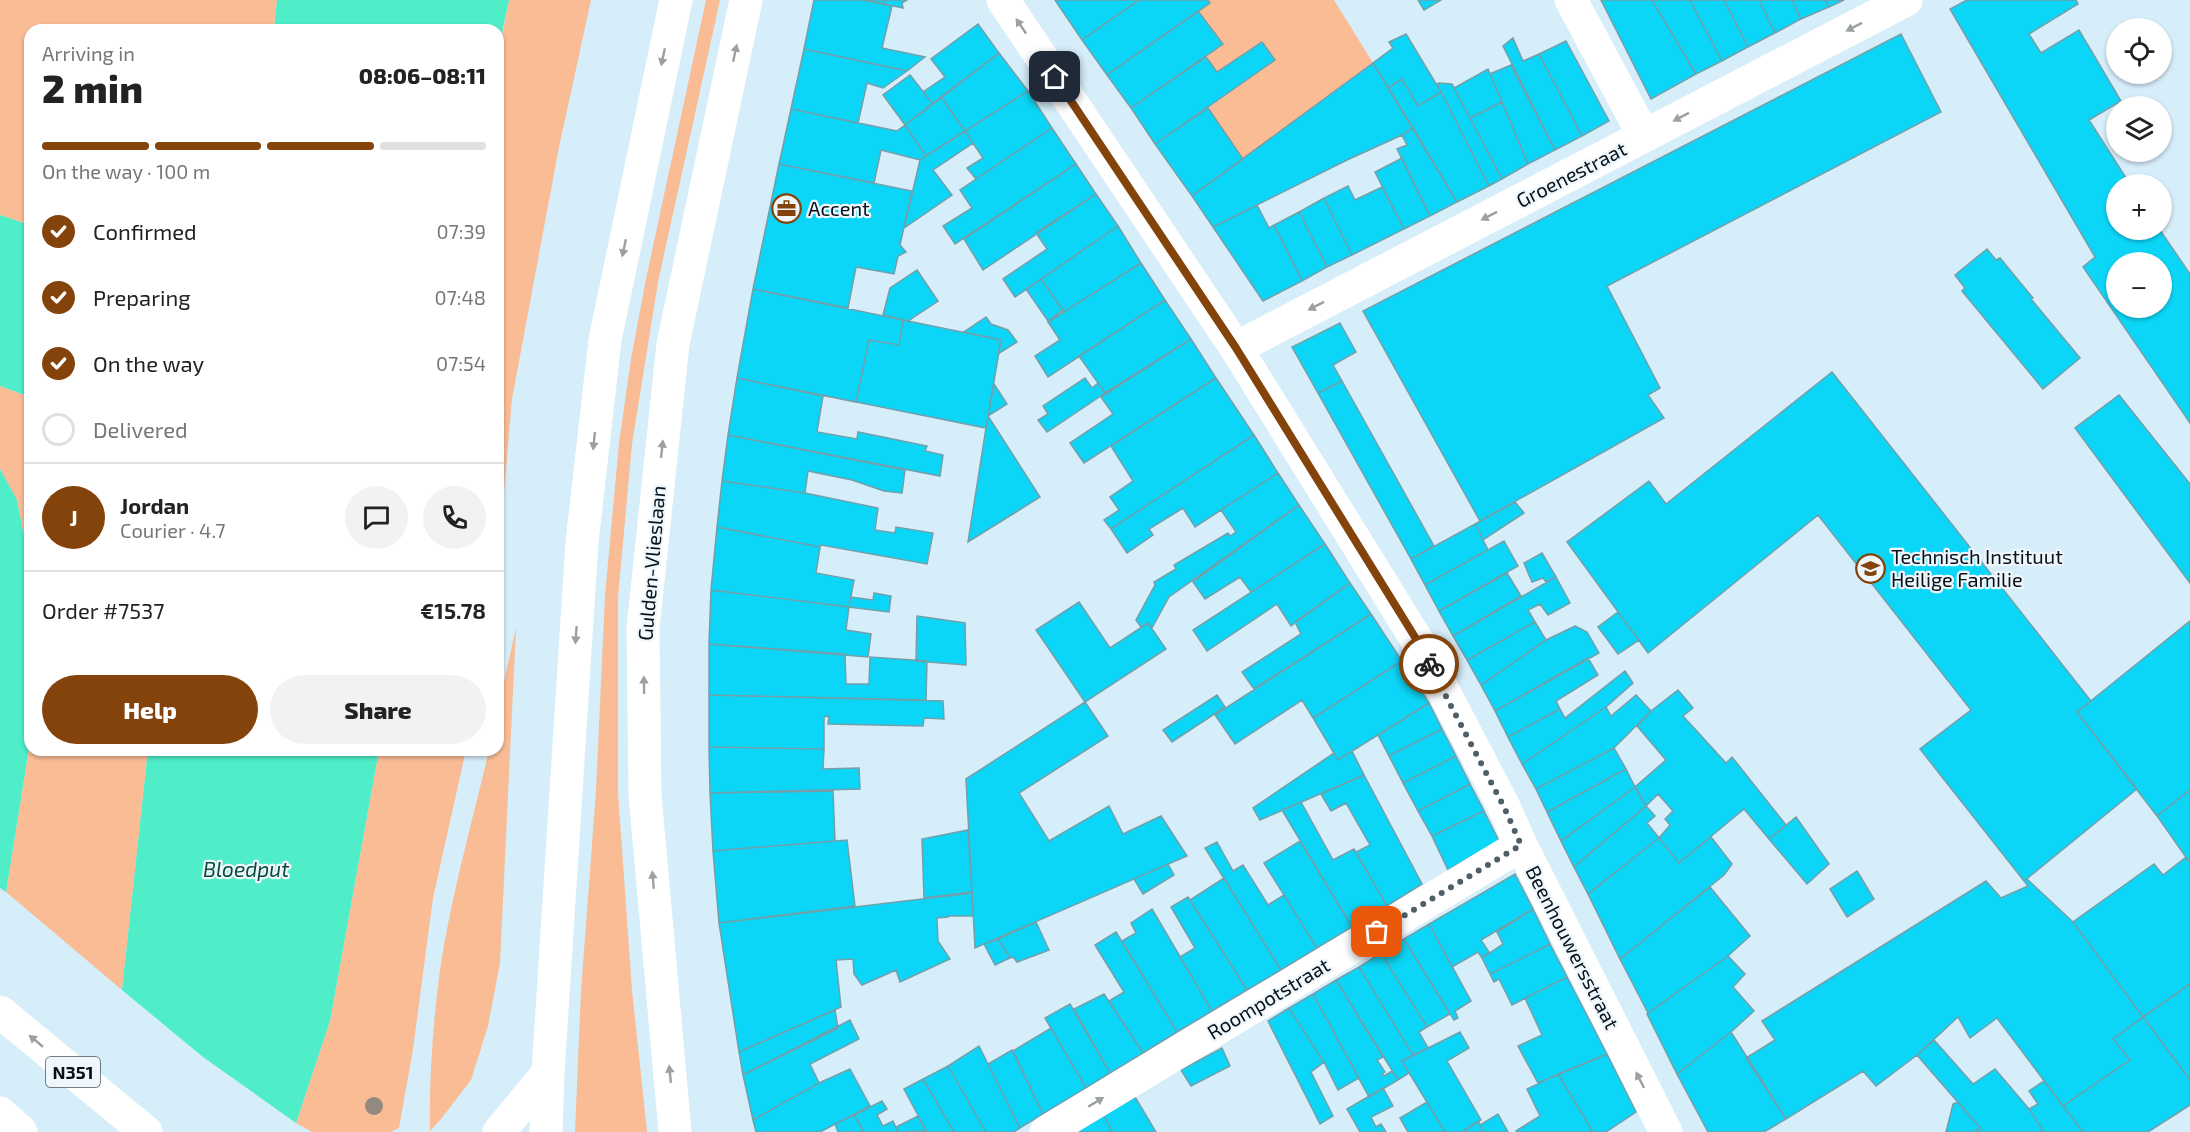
<!DOCTYPE html>
<meta charset="utf-8">
<style>
:root{--surface:#fff;--page:#f2f2f2;--text:#222;--muted:#767676;--line:#e0e0e0;--accent:#84430b}
body{margin:0;font-family:"Exo 2",sans-serif;background:var(--page);color:var(--text);height:100vh;display:flex;flex-direction:column;font-size:22px;white-space:nowrap}
*{box-sizing:border-box;margin:0}
p{font-size:20px;color:var(--muted)}
.icon{flex:none;width:33px;height:33px;fill:none;stroke:currentColor;stroke-width:2;stroke-linecap:round;stroke-linejoin:round}
.map{position:relative;flex:1;overflow:hidden}
.details{position:absolute;left:24px;top:24px;width:480px;height:732px;display:flex;flex-direction:column;background:var(--surface);border-radius:18px;box-shadow:0 2px 4px #0004}
.details>*{flex:none}
.tools{position:absolute;left:2106px;top:18px;display:grid;gap:12px}
.tools a{display:grid;place-items:center;width:66px;height:66px;border-radius:50%;background:var(--surface);box-shadow:0 2px 4px #0004;font-size:30px}
.pin{position:absolute;display:grid;place-items:center;width:51px;height:51px;color:#fff;margin:-26px;border-radius:12px;box-shadow:0 3px 9px #0006}
.courier{position:absolute;display:grid;place-items:center;width:60px;height:60px;margin:-30px;border:4px solid #84430b;border-radius:50%;background:#fff;color:#222;box-shadow:0 2px 8px #0007}
.summary em{font-style:normal;font-weight:800}
.summary div{display:flex;flex-direction:column-reverse}
.summary{display:flex;align-items:center;justify-content:space-between;height:102px;padding:0 18px}
h1{font-size:39px;font-weight:800;line-height:45px}
.bar{display:grid;grid-template-columns:repeat(4,1fr);gap:9px 6px;align-content:center;height:72px;padding:0 18px}
.bar i{height:8px;border-radius:4px;background:var(--line)}
.bar .selected{background:var(--accent)}
.bar p{grid-column:span 4}
.line{display:flex;align-items:center;gap:15px;padding:0 18px;border-top:2px solid var(--line)}
.line div{flex:1}
.round{display:grid;place-items:center;flex:none;width:63px;height:63px;border-radius:32px;background:var(--page)}
ol{padding:0 18px;list-style:none}
li{display:flex;align-items:center;gap:18px;height:66px}
li p{margin-inline-start:auto}
li .icon{padding:6px;border-radius:50%;background:var(--accent);color:#fff;stroke-width:4}
li:last-child{color:var(--muted)}
li i{width:33px;height:33px;border:3px solid var(--line);border-radius:50%}
.primary-button{display:flex;gap:12px;margin-top:auto;padding:12px 18px}
.primary-button a{flex:1;height:69px;border-radius:36px;background:var(--accent);color:#fff;font-size:24px;font-weight:800;line-height:69px;text-align:center}
.primary-button a+a{background:var(--page);color:var(--text)}
.map>svg:first-child{display:block}
.green{fill:#f9bc95}
.water{fill:#4fedc8}
.building{fill:#0cd6f7;stroke:#729faa;stroke-width:1.5;fill-rule:evenodd}
.lines{fill:none;stroke-linecap:round;stroke-linejoin:round}
.pedestrian{stroke:#fff;stroke-width:33}
.minor{stroke:#fff;stroke-width:33}
.secondary{stroke:#fff;stroke-width:33}
.primary{stroke:#fff;stroke-width:33}
.tree{fill:#948980}
.oneway{fill:#9ba0a3}
.done{stroke:#4e5f68;stroke-width:6;stroke-dasharray:0 10.8}
.route{stroke:#84430b;stroke-width:8}
.labels{text-anchor:middle;dominant-baseline:central;stroke-width:4.5;stroke-linejoin:round;paint-order:stroke}
.shield{fill:#eff7fc;stroke:#4b575e;stroke-width:1.5}
.shield-label{font-size:18px;font-weight:bold;fill:#05121a}
.street-label{font-size:20px;fill:#05121a;stroke:#eff7fc}
.poi-label{font-size:20px;fill:#05121a;stroke:#eff7fc;text-anchor:start}
.water-label{font-size:21px;font-style:italic;fill:#064c3e;stroke:#eff7fc}
</style>
<div class="map">
<svg width="2190" height="1132" viewBox="0 0 2190 1132">
<rect width="100%" height="100%" fill="#d6edfa"/>
<path class="green" d="M0 0H277L274 30H30V225L0 215Z
M509 0H591L559 147 512 399 498 562V55Z
M706 0H720L658 282 632 444 618 597V793L632 990 647 1132H575L581 991 596 791 605 596 619 443 631 359 646 279Z
M1208 0H1334L1373 63 1243 159 1208 108 1275 60 1262 42 1217 72 1206 57 1223 44 1198 11Z
M0 386 30 397V568L17 501 0 469Z
M516 628 500 963 488 1026 471 1080 441 1119 430 1131C429 1077 433 1023 440 970 451 896 472 823 489 750H498V708Z
M30 742V750H148L122 990 6 892Z
M379 750H466L433 898 413 1049 399 1128 390 1132H312L296 1123 330 1021Z"/>
<path class="water" d="M277 0H509L498 52V30H274Z
M0 215 30 225V397L0 386Z
M0 469 17 500 30 568V742L6 892 0 888Z
M148 750H379L330 1021 296 1123 203 1057 122 990Z"/>
<path class="building" d="M814 0H863L892 6 882 48 925 57 907 71 804 49Z
M863 0H884V4Z
M884 0H907L902 3 903 8 884 4Z
M1055 0H1139L1082 40Z
M1139 0H1208L1210 3 1107 75 1082 40Z
M1418 0H1441L1424 10Z
M1601 0H1652L1696 74 1651 99Z
M1652 0H1690L1722 61 1696 74Z
M1690 0H1724L1748 47 1722 61Z
M1724 0H1759L1775 33 1748 47Z
M1759 0H1792L1801 19 1775 33Z
M1792 0H1825L1829 7 1801 19Z
M1825 0H1844L1829 7Z
M1967 0H2076L2078 4 2029 34 2041 53 2079 30 2121 101 2089 120 2130 184H2116V230H2160L2190 274V423L2083 267 2095 257 1950 9ZM2116 262H2162V308H2116Z
M1198 11 1223 44 1131 108 1107 75Z
M978 24 999 53 933 104 923 92 945 77 931 59Z
M1406 34 1441 92 1418 106 1402 79 1388 88 1373 63 1393 48 1389 42Z
M1901 34 1941 112 1607 286 1660 388 1648 395 1664 418 1480 521 1363 311Z
M1513 38 1523 61 1539 54 1582 136 1555 150 1503 46Z
M1566 41 1609 121 1582 136 1539 54Z
M1262 42 1275 60 1155 144 1131 108 1206 57 1217 72Z
M804 49 907 71 883 88 867 83 858 123 791 109Z
M999 53 1028 91 965 131 941 97Z
M1373 63 1413 128 1402 135 1347 160 1213 227 1192 196Z
M1511 65 1555 150 1528 164 1490 74Z
M1488 69 1502 102 1470 118 1454 88Z
M910 75 933 104 905 125 883 95Z
M1402 79 1418 106 1441 92 1489 186 1457 202 1388 88Z
M1439 83 1452 84 1502 179 1489 186 1437 84Z
M1028 91 1052 128 976 179 967 168 983 158 965 131Z
M941 97 965 131 926 156 905 125Z
M1502 102 1528 164 1502 179 1470 118Z
M1208 108 1243 159 1192 196 1155 144Z
M791 109 897 131 905 125 926 156 920 160 881 150 874 183 779 164Z
M1052 128 1076 164 955 244 943 226 972 208 960 190Z
M1413 128 1457 202 1430 216 1397 149 1407 145 1402 135Z
M965 131 973 143 933 170 952 195 904 228 920 160Z
M1402 158 1430 216 1404 229 1375 172Z
M779 164 912 191 900 245 906 252 898 256 894 274 856 267 848 308 753 289Z
M1076 164 1096 194 983 270 964 239Z
M1348 186 1355 200 1382 187 1404 229 1352 255 1324 198Z
M1096 194 1118 226 1015 297 1003 279 1047 249 1036 233Z
M1324 198 1352 255 1327 267 1299 212Z
M1257 205 1269 228 1274 225 1302 281 1263 301 1213 227Z
M1299 212 1327 267 1302 281 1274 225Z
M1118 226 1141 263 1064 312 1041 279Z
M1987 249 1996 260 2000 258 2033 298 2031 299 2080 358 2043 389 1962 291 1965 288 1955 275Z
M1141 263 1165 300 1048 377 1035 356 1060 340 1048 322Z
M917 270 938 301 908 321 883 315 890 288Z
M1041 279 1063 310 1048 321 1026 289Z
M753 289 903 320 899 345 869 340 856 402 737 378Z
M1165 300 1191 339 1105 393 1079 356Z
M986 317 991 324 1008 330 1017 342 998 354 1001 340 964 332Z
M903 320 1001 340 986 428 856 402 869 340 899 345Z
M1340 323 1356 352 1333 365 1342 381 1318 393 1292 347Z
M1191 339 1216 378 1084 463 1070 443 1113 414 1101 397Z
M1832 372 2091 701 2077 712 2137 789 2024 881 1920 749 1971 710 1818 515 1648 653 1567 542 1649 481 1666 504Z
M737 378 823 396 817 432 857 439 858 432 927 446 925 451 943 455 940 476 728 435Z
M1085 378 1092 388 1098 383 1105 393 1047 432 1038 420 1048 414 1043 406Z
M1216 378 1254 435 1111 529 1104 520 1119 510 1110 497 1133 481 1111 446Z
M1342 381 1434 546 1411 559 1318 393Z
M994 384 1007 404 988 416Z
M2119 395 2190 484V583L2075 428Z
M988 416 1040 497 968 542 986 428Z
M728 435 905 470 902 493 884 491 852 480 808 471 805 493 722 481Z
M1254 435 1278 473 1195 527 1183 508 1149 529 1153 535 1127 553 1111 529Z
M1278 473 1299 505 1169 597 1152 628 1148 623 1141 627 1136 620 1155 585 1154 582 1176 569 1174 565 1228 533 1230 536 1236 532 1221 510Z
M722 481 805 493 878 508 875 530 895 533 896 527 933 533 927 564 821 545 820 547 717 527Z
M1515 502 1524 513 1483 540 1475 524Z
M1299 505 1325 544 1251 592 1240 577 1205 599 1193 582Z
M1475 524 1488 550 1425 585 1411 559Z
M717 527 820 547 816 573 854 580 849 607 711 590Z
M1504 541 1518 566 1439 611 1425 585Z
M1325 544 1350 583 1291 626 1277 604 1207 651 1193 630Z
M1542 553 1556 577 1546 582 1543 578 1532 582 1524 563Z
M1507 573 1521 596 1453 636 1439 611Z
M1556 577 1570 603 1548 615 1540 604 1528 610 1535 622 1467 660 1453 636Z
M1350 583 1371 614 1254 689 1242 672 1301 634 1295 622Z
M711 590 849 607 846 630 871 634 868 657 709 644Z
M874 593 891 596 889 612 849 607 851 597 873 600Z
M1079 602 1110 648 1148 623 1166 649 1085 702 1036 630Z
M1618 612 1639 640 1618 654 1598 627Z
M1371 614 1402 661 1313 718 1302 700 1235 744 1215 715Z
M917 616 965 623 966 665 916 661Z
M2190 621V790L2157 816 2077 712Z
M1535 622 1546 640 1481 685 1467 660Z
M1575 626 1587 632 1599 653 1495 711 1481 685 1546 640Z
M709 644 845 654 846 684H869L870 657 927 661 926 700 709 695Z
M1588 658 1598 675 1556 701 1560 709 1508 737 1495 711Z
M1402 661 1429 703 1338 760 1313 718Z
M1625 671 1633 683 1606 707 1522 764 1508 737 1560 709 1565 718Z
M1678 690 1693 708 1683 716 1726 763 1732 757 1786 825 1769 839 1744 809 1679 863 1659 838 1670 825 1665 819 1673 811 1658 794 1646 806 1635 787 1666 760 1637 726 1651 711Z
M709 695 943 701 944 719 924 718 923 726 828 724 829 716 824 717V749L709 747Z
M1217 695 1225 707 1172 742 1163 730Z
M1636 695 1651 711 1614 748 1536 789 1522 764 1606 707 1611 716Z
M1085 702 1108 736 1019 793 1049 841 1109 806 1123 834 1161 816 1187 856 975 948 966 779Z
M1429 703 1442 729 1389 756 1378 735Z
M1442 729 1456 756 1403 783 1389 756Z
M709 747 824 749 823 769 859 768 860 789 710 793Z
M1614 748 1626 769 1547 812 1536 789Z
M1352 751 1364 775 1260 820 1253 808 1334 753 1338 760Z
M1456 756 1470 784 1418 811 1403 783Z
M1626 769 1635 787 1561 841 1547 812Z
M1364 775 1422 884 1387 906 1356 852 1370 845 1346 803 1331 811 1321 794Z
M1470 784 1484 811 1432 836 1418 811Z
M1635 787 1646 806 1574 867 1561 841Z
M2190 790V863L2157 816Z
M833 791 835 841 713 851 710 793Z
M1301 802 1333 860 1354 849 1387 906 1352 927 1282 810Z
M1646 806 1655 816 1647 823 1659 838 1588 894 1574 867Z
M1484 811 1499 841 1448 870 1432 836Z
M1796 817 1829 864 1807 884 1769 839Z
M968 830 972 892 924 898 922 839Z
M1711 837 1732 864 1724 875 1620 959 1588 894 1659 838 1679 863Z
M847 840 855 906 719 923 713 851Z
M1300 841 1352 927 1317 948 1264 863Z
M1217 842 1233 871 1243 865 1268 905 1284 895 1317 948 1281 970 1205 848Z
M2186 857 2190 863V984L2143 1017 2073 922 2154 864 2163 875Z
M1168 864 1174 875 1143 894 1134 879Z
M1857 871 1874 899 1847 917 1830 889Z
M1515 874 1533 909 1481 940 1489 952 1482 958 1478 952 1452 967 1429 924Z
M1224 878 1281 970 1247 990 1190 900Z
M2027 879 2073 922 2143 1017 2113 1039 2130 1060 2063 1106 1997 1018 1970 1038 1958 1017 1917 1055 1876 1086 1863 1071 1786 1119 1746 1058 1775 1040 1762 1021 1986 881 2001 898 2028 886 2024 881Z
M1710 887 1750 936 1728 956 1648 1013 1620 959Z
M972 893 973 916H948V917L937 918 938 941 950 959 900 982 896 970 862 985 854 974 853 959 836 960 841 1007 739 1052 719 923Z
M1188 897 1247 990 1212 1011 1180 957 1195 948 1171 907Z
M1152 909 1212 1011 1177 1032 1122 941 1136 933 1131 923Z
M1533 909 1550 944 1490 974 1482 958 1503 944 1497 932Z
M1036 922 1049 950 1017 962 1013 957 1010 958 998 939Z
M1429 924 1471 1001 1455 1011 1458 1018 1454 1020 1404 939Z
M1116 932 1177 1032 1143 1053 1109 1001 1124 992 1095 945Z
M998 939 1010 958 995 965 984 944Z
M1404 939 1450 1014 1427 1027 1381 953Z
M1550 944 1567 977 1512 1005 1499 979 1494 982 1490 974Z
M1381 953 1427 1027 1419 1032 1428 1048 1413 1055 1359 967Z
M1728 956 1745 974 1733 987 1754 1011 1731 1032 1677 1074 1647 1014Z
M1359 967 1413 1055 1402 1061 1409 1073 1398 1080 1336 980Z
M1567 977 1607 1054 1538 1083 1518 1046 1542 1035 1525 998Z
M1336 980 1383 1057 1377 1060 1385 1072 1382 1074 1384 1076 1392 1071 1398 1080 1369 1097 1313 994Z
M2190 984V1080L2143 1017Z
M1104 994 1143 1053 1110 1073 1074 1009Z
M1313 994 1359 1078 1338 1090 1324 1062 1289 1008Z
M1070 1004 1110 1073 1086 1088 1045 1018Z
M1289 1008 1324 1062 1311 1072 1333 1116 1320 1124 1268 1021Z
M835 1010 838 1028 743 1075 739 1052Z
M2143 1017 2190 1080V1105L2148 1132H2083L2063 1106 2130 1060 2113 1039Z
M850 1020 859 1039 810 1064 819 1083 753 1120 743 1075Z
M1051 1028 1086 1088 1043 1114 1013 1051Z
M1460 1032 1469 1048 1447 1061 1481 1120 1462 1132H1445L1402 1061Z
M1731 1032 1786 1119 1764 1132H1708L1677 1074Z
M1934 1040 1973 1084 1995 1069 2029 1109 2044 1132H1972L1981 1129 1917 1055Z
M979 1046 1020 1128 1014 1132H986L948 1066Z
M1222 1048 1230 1066 1191 1086 1181 1070Z
M1012 1050 1043 1114 1020 1128 988 1064Z
M1607 1054 1636 1112 1606 1132H1593L1558 1074Z
M948 1066 986 1132H954L923 1079Z
M850 1069 870 1106 820 1132H756L753 1120 819 1083Z
M1558 1074 1593 1132H1517L1516 1131 1540 1116 1527 1089Z
M923 1079 954 1132H927L904 1089Z
M2044 1081 2063 1106 2083 1132H2044L2029 1109 2038 1104 2029 1091Z
M1383 1088 1393 1106 1371 1117 1376 1127 1381 1124 1386 1132H1360L1347 1109Z
M1135 1097 1156 1132H1112L1104 1115Z
M882 1101 887 1109 877 1115 883 1126 893 1121 898 1132H864L854 1115Z
M1427 1102 1445 1132H1408L1400 1118Z
M1958 1102 1981 1129 1972 1132H1946L1953 1104Z
M1498 1114 1508 1132H1484L1480 1125Z
M854 1115 864 1132H838L835 1124Z
M1104 1115 1112 1132H1076Z
M918 1116 926 1131 898 1132 896 1127Z
M1478 1121 1484 1132H1462Z"/>
<g class="lines">
<path class="pedestrian" d="M1571 0 1644 136"/>
<path class="minor" d="M1003 0 1236 348 1418 642 1504 807 1521 845 1666 1132
M1236 348 1906 0
M1046 1132 1521 845"/>
<path class="secondary" d="M499 1132 548 1073
M546 1132 548 1073 582 542 605 340 676 0
M675 1132 645 795 643 628 673 344 746 0"/>
<path class="primary" d="M0 1012 146 1132
M0 1113 21 1132"/>
</g>
<circle class="tree" cx="374" cy="1106" r="9"/>
<defs><path id="oneway-solid" d="M-6-.8H1V-3.2L6.5 0L1 3.2V.8H-6Z" transform="scale(1.5)"/></defs>
<g class="oneway">
<use href="#oneway-solid" transform="translate(1021 26) rotate(-124)"/>
<use href="#oneway-solid" transform="translate(1854 27) rotate(153)"/>
<use href="#oneway-solid" transform="translate(735 53) rotate(-78)"/>
<use href="#oneway-solid" transform="translate(663 57) rotate(102)"/>
<use href="#oneway-solid" transform="translate(1681 117) rotate(153)"/>
<use href="#oneway-solid" transform="translate(1489 216) rotate(153)"/>
<use href="#oneway-solid" transform="translate(624 248) rotate(102)"/>
<use href="#oneway-solid" transform="translate(1316 306) rotate(153)"/>
<use href="#oneway-solid" transform="translate(594 441) rotate(96)"/>
<use href="#oneway-solid" transform="translate(662 449) rotate(-84)"/>
<use href="#oneway-solid" transform="translate(576 635) rotate(94)"/>
<use href="#oneway-solid" transform="translate(644 685) rotate(-91)"/>
<use href="#oneway-solid" transform="translate(653 880) rotate(-95)"/>
<use href="#oneway-solid" transform="translate(36 1041) rotate(-140)"/>
<use href="#oneway-solid" transform="translate(670 1074) rotate(-96)"/>
<use href="#oneway-solid" transform="translate(1640 1080) rotate(-117)"/>
<use href="#oneway-solid" transform="translate(1096 1102) rotate(-31)"/>
</g>
<g class="lines">
<path class="done" d="M1377 932 1521 845 1504 807 1429 664"/>
<path class="route" d="M1055 77 1236 348 1418 642 1429 664"/>
</g>
<defs>
<symbol id="office-ring" viewBox="-11 -11 22 22"><circle r="9.5" fill="#eff7fc" stroke="#84430b" stroke-width="1.5"/><path d="M-6-3h4V-5.5h4V-3h4V5H-6ZM-1-4.5V-3h2v-1.5ZM-6 0V1H6V0Z" fill="#84430b"/></symbol>
<symbol id="school-ring" viewBox="-11 -11 22 22"><circle r="9.5" fill="#eff7fc" stroke="#84430b" stroke-width="1.5"/><path d="M0-5L7-2L0 1L-7-2ZM-4 1L0 2.5L4 1V4Q0 6-4 4Z" fill="#84430b"/></symbol>
</defs>
<g fill-rule="evenodd">
<use href="#office-ring" x="770" y="192" width="33" height="33"/>
<use href="#school-ring" x="1854" y="552" width="33" height="33"/>
</g>
<g class="labels">
<rect class="shield" x="46" y="1057" width="54" height="30" rx="4.5"/>
<g class="shield-label">
<text x="73" y="1072">N351</text>
</g>
<g class="street-label">
<text transform="translate(1571 174) rotate(-27)">Groenestraat</text>
<text transform="translate(651 563) rotate(-85)">Gulden-Vlieslaan</text>
<text transform="translate(1573 947) rotate(63)">Beenhouwersstraat</text>
<text transform="translate(1268 998) rotate(-31)">Roompotstraat</text>
</g>
<g class="poi-label">
<text x="808" y="208">Accent</text>
<text x="1891" y="556">Technisch Instituut<tspan x="1891" dy="23">Heilige Familie</tspan></text>
</g>
<g class="water-label">
<text x="246" y="868">Bloedput</text>
</g>
</g>
</svg>
<div class="tools">
<a><svg class="icon" aria-label="locate" viewBox="0 0 24 24"><circle cx="12" cy="12" r="6"/><path d="M12 2v4M12 18v4M2 12h4M18 12h4"/></svg></a>
<a><svg class="icon" aria-label="layers" viewBox="0 0 24 24"><path d="M12 4l9 5-9 5-9-5zM3 14l9 5 9-5"/></svg></a>
<a>+</a>
<a>−</a>
</div>
<div class="pin" style="left:1377px;top:932px;background:#ea580c"><svg class="icon" aria-label="bag" viewBox="0 0 24 24"><path d="M5 8h14l-1 12H6zM9 8a3 3 0 0 1 6 0"/></svg></div>
<div class="pin" style="left:1055px;top:77px;background:#1f2937"><svg class="icon" aria-label="home" viewBox="0 0 24 24"><path d="M3 11l9-7 9 7M6 9v11h12V9"/></svg></div>
<div class="courier" style="left:1429px;top:664px"><svg class="icon" aria-label="bike" viewBox="0 0 24 24"><circle cx="6" cy="16" r="4"/><circle cx="18" cy="16" r="4"/><path d="M6 16l4-8h5l3 8M10 8l3 8H6M13 5h3"/></svg></div>
<section class="details">
<div class="summary"><div><h1>2 min</h1><p>Arriving in</p></div><em>08:06–08:11</em></div>
<div class="bar"><i class="selected"></i><i class="selected"></i><i class="selected"></i><i></i><p>On the way · 100 m</p></div>
<ol>
<li><svg class="icon" aria-label="check" viewBox="0 0 24 24"><path d="M5 12l5 5 9-10"/></svg>Confirmed<p>07:39</p></li>
<li><svg class="icon" aria-label="check" viewBox="0 0 24 24"><path d="M5 12l5 5 9-10"/></svg>Preparing<p>07:48</p></li>
<li><svg class="icon" aria-label="check" viewBox="0 0 24 24"><path d="M5 12l5 5 9-10"/></svg>On the way<p>07:54</p></li>
<li><i></i>Delivered</li>
</ol>
<div class="line" style="height:108px"><b class="round" style="background:var(--accent);color:#fff">J</b><div><b>Jordan</b><p>Courier · 4.7</p></div><a class="round"><svg class="icon" aria-label="chat" viewBox="0 0 24 24"><path d="M4 5h16v11H9l-5 4z"/></svg></a><a class="round"><svg class="icon" aria-label="phone" viewBox="0 0 24 24"><path d="M5 4h4l2 5-3 2q2 4 5 5l2-3 5 2v4C11 20 4 13 5 4z"/></svg></a></div>
<div class="line" style="height:78px"><div>Order #7537</div><b>€15.78</b></div>
<div class="primary-button"><a>Help</a><a>Share</a></div>
</section>
</div>
